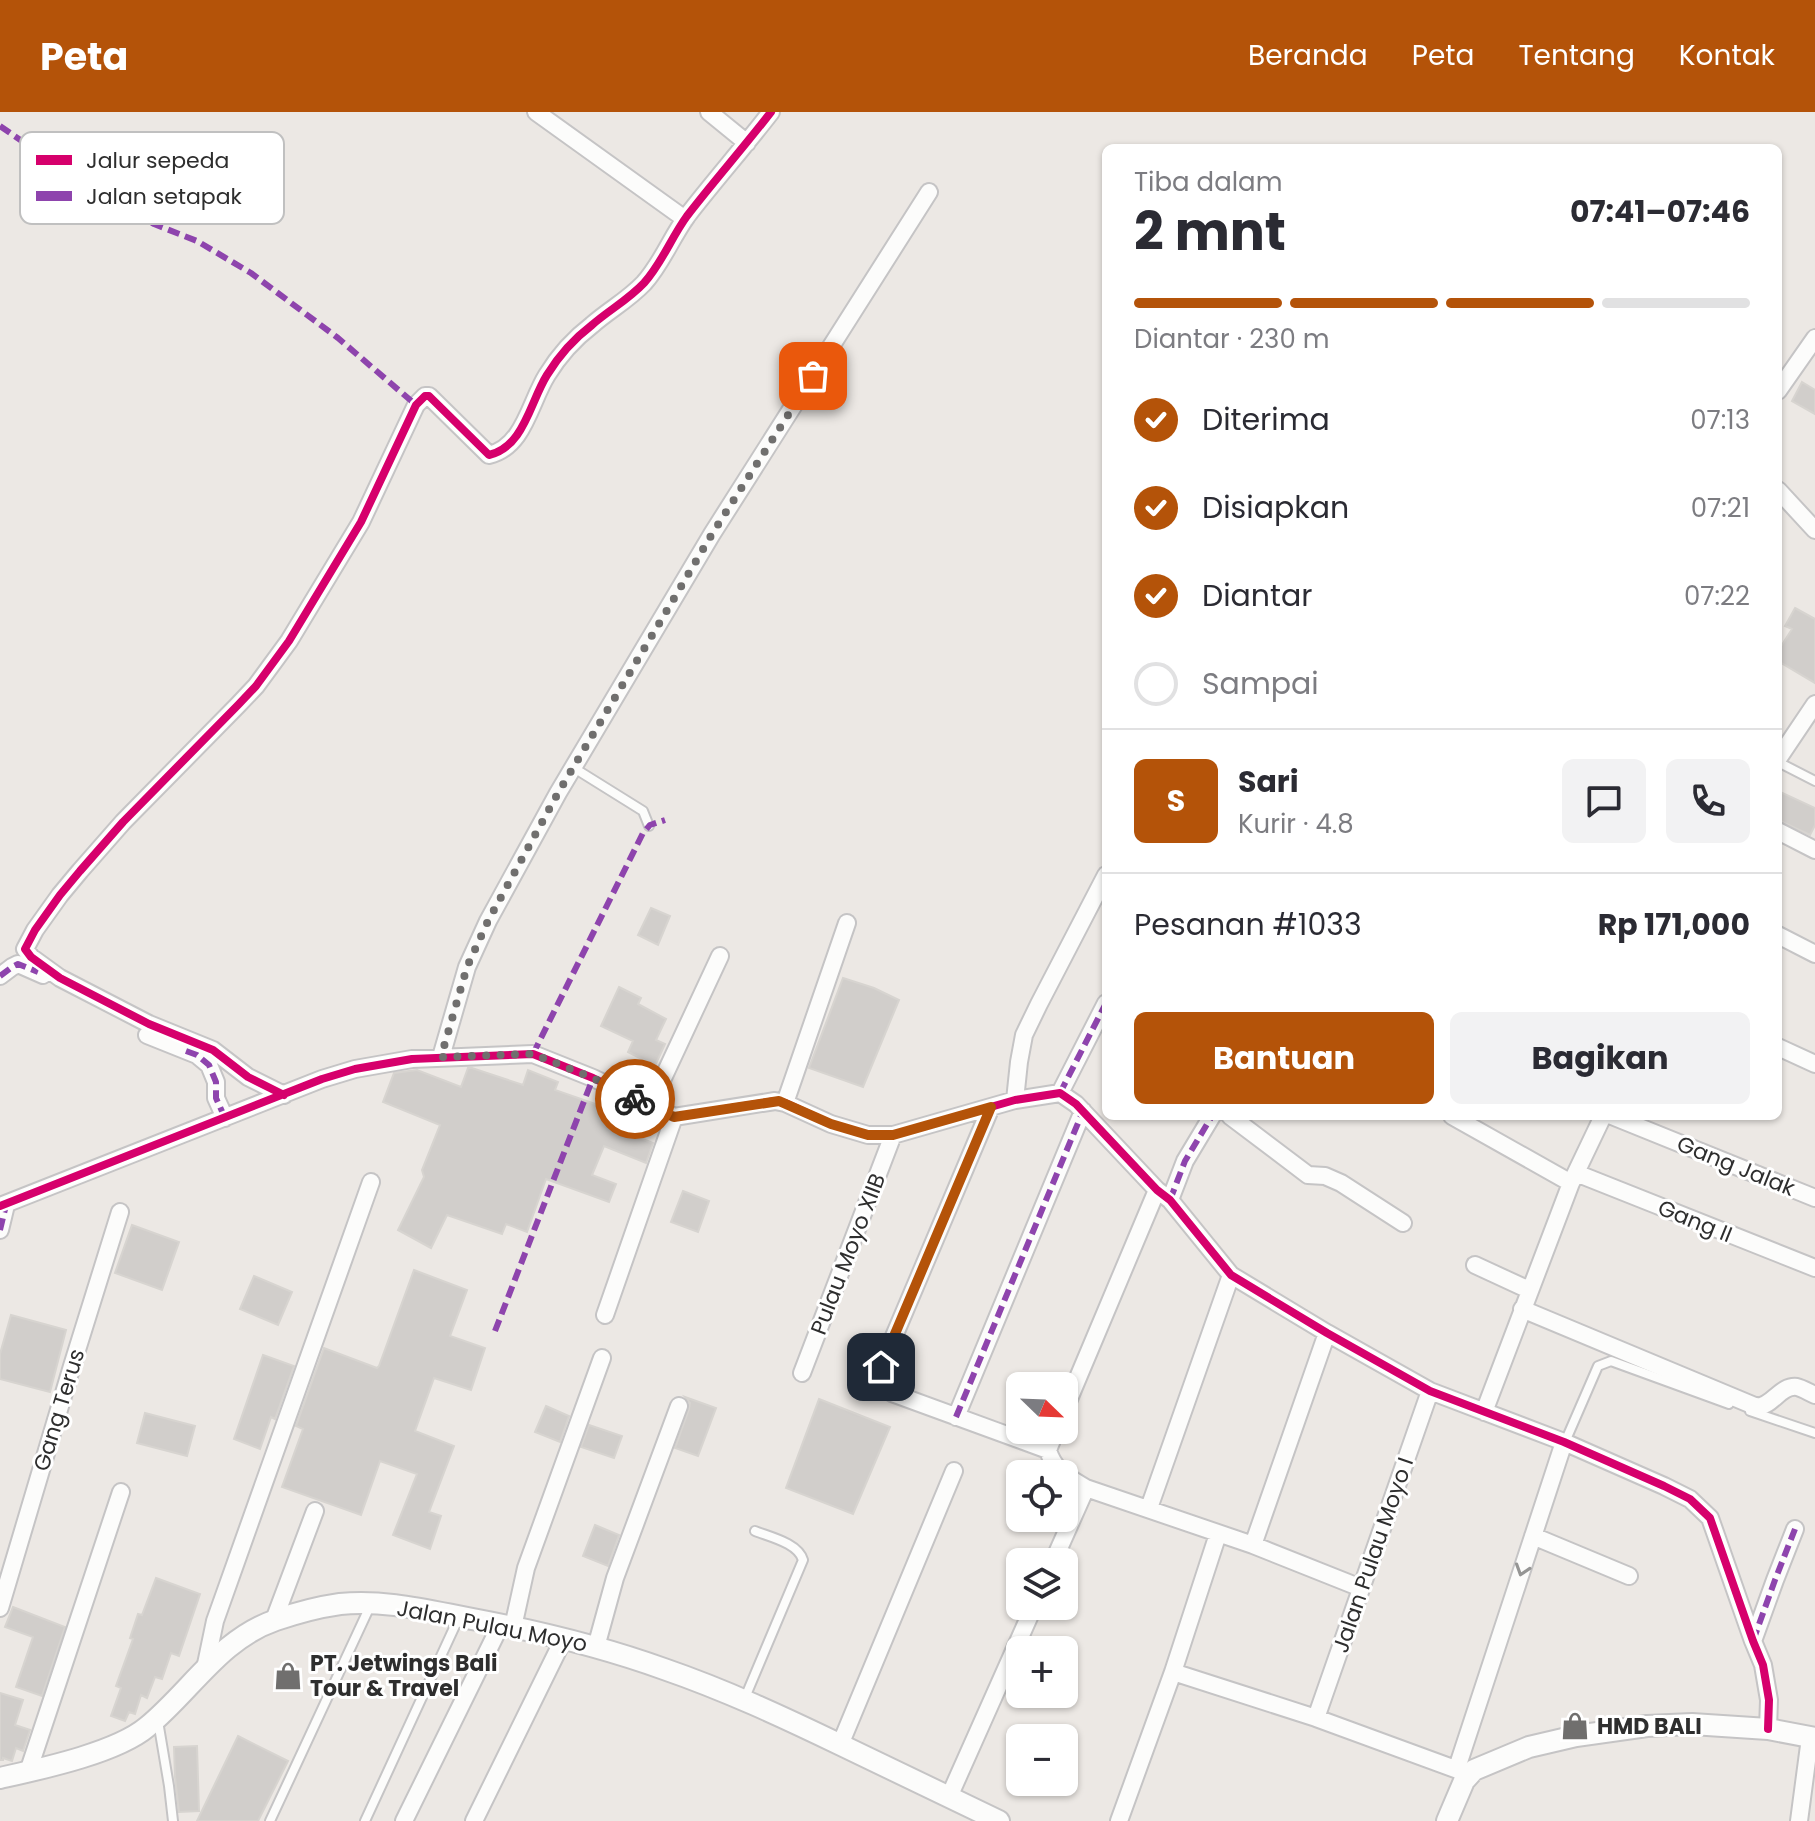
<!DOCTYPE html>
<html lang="id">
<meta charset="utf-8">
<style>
:root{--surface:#fff;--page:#f2f2f3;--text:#2b2b33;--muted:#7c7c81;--line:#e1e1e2;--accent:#b45309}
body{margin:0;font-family:Poppins,sans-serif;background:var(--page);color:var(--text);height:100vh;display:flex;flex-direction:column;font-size:30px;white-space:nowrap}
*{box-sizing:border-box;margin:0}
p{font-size:26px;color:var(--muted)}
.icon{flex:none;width:44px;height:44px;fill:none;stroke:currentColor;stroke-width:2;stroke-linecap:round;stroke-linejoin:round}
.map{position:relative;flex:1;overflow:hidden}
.drawer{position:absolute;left:1102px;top:32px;width:680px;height:976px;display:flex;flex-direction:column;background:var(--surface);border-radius:12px;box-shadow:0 2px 6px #0004}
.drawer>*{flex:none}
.needle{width:52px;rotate:113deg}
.buttons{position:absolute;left:1006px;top:1260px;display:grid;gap:16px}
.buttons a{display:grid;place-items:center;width:72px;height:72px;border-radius:12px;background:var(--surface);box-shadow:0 2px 6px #0004;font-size:40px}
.pin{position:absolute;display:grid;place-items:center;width:68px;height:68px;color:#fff;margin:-34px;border-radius:16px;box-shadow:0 4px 12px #0006}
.courier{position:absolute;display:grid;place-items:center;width:80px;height:80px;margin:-40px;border:6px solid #b45309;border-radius:50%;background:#fff;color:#222;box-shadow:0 2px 10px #0007}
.overview em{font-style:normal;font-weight:700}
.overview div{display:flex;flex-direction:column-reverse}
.overview{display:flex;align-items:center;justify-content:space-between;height:136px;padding:0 32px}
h1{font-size:52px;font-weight:700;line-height:60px}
.bar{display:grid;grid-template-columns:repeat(4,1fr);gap:12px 8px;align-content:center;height:96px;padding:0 32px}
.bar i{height:10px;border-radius:6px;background:var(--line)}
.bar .selected{background:var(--accent)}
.bar p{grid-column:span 4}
.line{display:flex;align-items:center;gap:20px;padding:0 32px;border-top:2px solid var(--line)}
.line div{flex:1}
.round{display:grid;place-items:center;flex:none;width:84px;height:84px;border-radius:12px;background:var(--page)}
ol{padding:0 32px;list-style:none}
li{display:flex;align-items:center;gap:24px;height:88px}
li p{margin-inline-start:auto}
li .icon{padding:8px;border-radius:50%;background:var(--accent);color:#fff;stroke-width:4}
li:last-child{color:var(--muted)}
li i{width:44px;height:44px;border:4px solid var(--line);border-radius:50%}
.cta{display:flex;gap:16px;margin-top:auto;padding:16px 32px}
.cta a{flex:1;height:92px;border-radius:12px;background:var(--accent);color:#fff;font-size:32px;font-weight:700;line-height:92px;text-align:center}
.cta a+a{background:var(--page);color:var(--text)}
header{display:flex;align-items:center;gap:48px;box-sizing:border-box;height:112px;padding:0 40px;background:var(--accent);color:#fff}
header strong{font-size:38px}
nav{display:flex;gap:44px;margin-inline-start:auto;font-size:28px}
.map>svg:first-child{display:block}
.building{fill:#d1cecb;stroke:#d7d4d0;stroke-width:2}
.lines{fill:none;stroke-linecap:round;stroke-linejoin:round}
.service-casing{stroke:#c5c4c5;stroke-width:12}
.minor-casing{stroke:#c5c4c5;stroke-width:20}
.tertiary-casing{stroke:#c5c4c5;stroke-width:24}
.service{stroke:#fcfcfb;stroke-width:8}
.minor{stroke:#fcfcfb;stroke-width:16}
.tertiary{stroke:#fcfcfb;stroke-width:20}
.quiet{stroke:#8e44ad;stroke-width:6;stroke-dasharray:12 6;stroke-linecap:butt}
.cycleway-casing{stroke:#fff;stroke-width:13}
.cycleway{stroke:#d6006c;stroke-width:8}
.oneway{stroke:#959594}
.done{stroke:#706f6e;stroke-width:8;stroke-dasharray:0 14.4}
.route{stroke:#b45309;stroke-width:10}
.labels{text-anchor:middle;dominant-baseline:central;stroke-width:6;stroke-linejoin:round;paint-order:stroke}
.street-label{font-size:22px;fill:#2e2e2e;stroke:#fff}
.poi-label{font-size:22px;font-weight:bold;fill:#2e2e2e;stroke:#fff;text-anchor:start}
.key{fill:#fff;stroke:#c0c0c0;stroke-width:2}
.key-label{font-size:22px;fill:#2e2e2e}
</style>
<header>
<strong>Peta</strong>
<nav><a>Beranda</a><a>Peta</a><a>Tentang</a><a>Kontak</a></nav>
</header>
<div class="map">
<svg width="1815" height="1709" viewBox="0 0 1815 1709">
<rect width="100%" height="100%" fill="#ece8e4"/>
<path class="building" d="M1802 270 1815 278V302L1792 289Z
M1795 496 1815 507V571L1778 549V539L1792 517 1785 514Z
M1778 679 1815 696V713L1810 723 1778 708Z
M651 796 670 804 658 833 638 823Z
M843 866 874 876 899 888 863 975 809 956Z
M619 875 641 886 638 892 666 907 656 928 665 932 655 954 628 940 633 929 601 914Z
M468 956H472L523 973 528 958 558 970 555 978 601 994 605 984 627 994 619 1017 653 1031 646 1051 604 1034 592 1063 616 1072 609 1090 546 1067 527 1120 506 1112 502 1122 447 1103 431 1136 398 1118 424 1065 422 1058 440 1013 383 990 394 961 417 958 461 975Z
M683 1079 709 1089 698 1120 671 1110Z
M132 1113 179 1130 162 1178 115 1161Z
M414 1158 467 1178 450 1224 485 1236 471 1278 434 1266 415 1319 454 1334 429 1400 441 1404 430 1437 393 1423 417 1362 380 1349 361 1403 282 1375 303 1317 296 1314 324 1236 377 1256 379 1254Z
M254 1164 292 1180 278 1213 240 1197Z
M11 1203 66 1218 50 1280 0 1267V1242Z
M263 1243 294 1254 275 1307 271 1305 260 1337 234 1327Z
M685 1285 716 1296 698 1344 675 1336 689 1297 690 1291Z
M819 1287 890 1315 853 1402 786 1376Z
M546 1294 569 1304 560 1330 535 1320Z
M145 1301 195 1314 187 1344 137 1331Z
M589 1313 622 1324 614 1346 581 1335Z
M595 1413 619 1423 608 1454 583 1444Z
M156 1466 200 1482 179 1544 171 1541 162 1567 155 1565 147 1586 141 1583 135 1602 129 1600 125 1609 111 1604 121 1576 116 1574 133 1527 130 1526 138 1502 142 1503Z
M13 1495 65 1515 42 1584 16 1575 33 1525 5 1515Z
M0 1581 23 1588 15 1613 30 1618 23 1639 16 1636 12 1649 3 1646V1648H0Z
M238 1624 288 1649 258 1709H197Z
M197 1634 199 1699 179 1700 175 1665 174 1635Z"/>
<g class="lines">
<defs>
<path id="service" d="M1778 650 1815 669
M574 656 643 699 649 714
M1750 1299 1815 1321
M1565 1330 1598 1254 1611 1249 1729 1292
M744 1588 803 1448C798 1431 770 1425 755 1419
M158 1609 169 1674 173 1709
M270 1709 371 1492
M365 1709 459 1505"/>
<path id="minor" d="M536 0 685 107
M709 0 747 31
M1778 279 1815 226
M1778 378 1815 418
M1778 647 1815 592
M1778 719 1815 738
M1778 823 1815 842
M0 864 12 855 18 852 43 863
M147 923 197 943 209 953 216 970V986L225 1006
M1778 935 1815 952
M441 945 467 855 488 809 558 681 712 422 929 80
M1060 981 1106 891
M284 983 248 965 213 938 149 912 60 866 31 845 25 837 35 818 60 783 80 759 123 710 238 593 256 574 289 529 361 410 416 293 425 284H429L489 343C524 335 530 290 547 263 558 245 575 226 592 213 609 198 628 188 644 171 662 151 671 126 687 104 714 69 744 35 771 0
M1015 988 1019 950 1024 923 1039 892 1106 763
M785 991 847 811
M650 994 720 844
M991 995 881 1255 879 1263 880 1270 892 1281 1048 1338C1054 1359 1068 1365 1086 1376L1253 1433 1361 1476
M1230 1004 1308 1063 1325 1064 1341 1071 1403 1111
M1452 1004 1571 1071
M1612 1004 1815 1086
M1576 1061 1815 1156
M1170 1088 1185 1049 1212 1004
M0 1094 322 967 355 957 412 947 533 942 593 966 674 1005 775 989 785 991 831 1012 868 1023H893L1015 988 1060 981 1076 992 1157 1078 1170 1088 1231 1163 1327 1221 1430 1279 1564 1330 1664 1374 1690 1387 1710 1406 1753 1529 1763 1553 1769 1588 1768 1617
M0 1118 6 1093
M1475 1153 1529 1178
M1522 1197 1757 1295C1773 1294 1780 1273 1797 1275 1802 1276 1810 1281 1815 1283
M605 1203 674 1005
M802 1261 893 1023
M1064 1299 1157 1078
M1484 1300 1571 1071 1603 1004
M956 1305 1083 999
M1048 1338 1056 1318
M1149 1396 1231 1163
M1533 1424 1629 1464
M1253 1433 1327 1221
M1053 1450 1086 1376
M0 1496 72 1254 120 1100
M274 1508 315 1399
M513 1515 526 1456 602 1246
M1753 1529 1775 1468 1795 1417
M596 1535 615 1466 679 1294
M205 1557 215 1509 371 1070
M1173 1560 1316 1606 1466 1661
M1316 1606 1430 1279
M840 1633 954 1359
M1457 1656 1564 1330
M28 1660 121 1380
M949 1685 1034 1494
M404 1709 501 1512
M474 1709 564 1526
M1119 1709 1173 1560 1218 1422
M1799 1709 1810 1626"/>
<path id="tertiary" d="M0 1666C40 1657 116 1641 147 1615 191 1579 220 1527 276 1508 296 1501 319 1495 340 1492 386 1487 433 1500 478 1508 541 1520 603 1535 664 1557 725 1578 783 1605 841 1633 894 1659 947 1684 999 1709
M1447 1709 1464 1669 1474 1658 1529 1635 1576 1624 1647 1614 1692 1612 1768 1617 1815 1626"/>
</defs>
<use href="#service" class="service-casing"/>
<use href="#minor" class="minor-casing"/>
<use href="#tertiary" class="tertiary-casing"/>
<use href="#service" class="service"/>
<use href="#minor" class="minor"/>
<use href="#tertiary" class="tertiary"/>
<path class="quiet" d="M0 14 108 88 154 112 197 129 251 161 338 226 416 293
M0 864 12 855 18 852 38 860
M186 939 197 943 209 953 216 970V986L225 1006
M533 942 643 721 650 713 665 708
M1060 981 1106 891
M1170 1088 1185 1049 1212 1004
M0 1118 6 1093
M495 1219 593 966
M879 1263 991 995
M956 1305 1083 999
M1753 1529 1775 1468 1795 1417"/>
<defs>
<path id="cycleway" d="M284 983 248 965 213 938 149 912 60 866 31 845 25 837 35 818 60 783 80 759 123 710 238 593 256 574 289 529 361 410 416 293 425 284H429L489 343C524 335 530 290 547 263 558 245 575 226 592 213 609 198 628 188 644 171 662 151 671 126 687 104 714 69 744 35 771 0
M0 1094 322 967 355 957 412 947 533 942 593 966 674 1005 775 989 785 991 831 1012 868 1023H893L1015 988 1060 981 1076 992 1157 1078 1170 1088 1231 1163 1327 1221 1430 1279 1564 1330 1664 1374 1690 1387 1710 1406 1753 1529 1763 1553 1769 1588 1768 1617"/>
</defs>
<use href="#cycleway" class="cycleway-casing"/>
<use href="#cycleway" class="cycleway"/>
</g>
<defs><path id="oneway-chevron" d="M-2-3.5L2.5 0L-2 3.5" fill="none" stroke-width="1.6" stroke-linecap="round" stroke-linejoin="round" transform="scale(2)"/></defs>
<use class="oneway" href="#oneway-chevron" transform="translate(1522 1458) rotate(108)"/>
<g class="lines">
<path class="done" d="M635 987 593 966 533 942 441 945 467 855 488 809 558 681 666 500 712 422 813 264"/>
<path class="route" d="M635 987 674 1005 779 989 831 1012 868 1023H893L991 995 881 1255"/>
</g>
<defs>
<symbol id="shop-bare" viewBox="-9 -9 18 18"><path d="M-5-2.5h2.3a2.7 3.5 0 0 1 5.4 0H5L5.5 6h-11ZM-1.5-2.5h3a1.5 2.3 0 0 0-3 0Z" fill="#706f6e" stroke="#fff" stroke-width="2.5" paint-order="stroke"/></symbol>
</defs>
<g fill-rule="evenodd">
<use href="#shop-bare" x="268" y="1544" width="40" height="40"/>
<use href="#shop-bare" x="1555" y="1594" width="40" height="40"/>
</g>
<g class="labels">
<g class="street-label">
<text transform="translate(1736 1054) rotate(22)">Gang Jalak</text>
<text transform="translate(1695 1109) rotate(22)">Gang II</text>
<text transform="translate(848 1142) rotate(-69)">Pulau Moyo XIIB</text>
<text transform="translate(59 1298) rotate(-73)">Gang Terus</text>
<text transform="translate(1373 1443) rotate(-71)">Jalan Pulau Moyo I</text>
<text transform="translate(492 1514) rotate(11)">Jalan Pulau Moyo</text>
</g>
<g class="poi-label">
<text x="310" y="1551">PT. Jetwings Bali<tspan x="310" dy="25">Tour &amp; Travel</tspan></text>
<text x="1597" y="1614">HMD BALI</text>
</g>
</g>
<rect x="20" y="20" width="264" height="92" rx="12" class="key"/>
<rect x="36" y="43" width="36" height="10" fill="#d6006c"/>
<rect x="36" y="79" width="36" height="10" fill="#8e44ad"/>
<g class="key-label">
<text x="86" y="56">Jalur sepeda</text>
<text x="86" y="92">Jalan setapak</text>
</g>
</svg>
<div class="buttons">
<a><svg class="needle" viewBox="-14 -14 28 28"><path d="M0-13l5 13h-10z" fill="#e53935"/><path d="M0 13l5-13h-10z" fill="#7c7c81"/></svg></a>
<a><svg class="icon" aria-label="locate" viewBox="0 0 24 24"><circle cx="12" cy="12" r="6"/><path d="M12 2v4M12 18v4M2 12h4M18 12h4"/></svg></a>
<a><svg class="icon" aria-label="layers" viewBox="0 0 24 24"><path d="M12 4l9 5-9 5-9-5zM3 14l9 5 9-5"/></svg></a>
<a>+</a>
<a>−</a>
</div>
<div class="pin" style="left:813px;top:264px;background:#ea580c"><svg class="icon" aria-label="bag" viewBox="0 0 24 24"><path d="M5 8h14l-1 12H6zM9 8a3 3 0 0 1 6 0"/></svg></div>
<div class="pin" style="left:881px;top:1255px;background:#1f2937"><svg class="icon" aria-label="home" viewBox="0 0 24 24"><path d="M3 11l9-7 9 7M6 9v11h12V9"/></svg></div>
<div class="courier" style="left:635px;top:987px"><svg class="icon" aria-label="bike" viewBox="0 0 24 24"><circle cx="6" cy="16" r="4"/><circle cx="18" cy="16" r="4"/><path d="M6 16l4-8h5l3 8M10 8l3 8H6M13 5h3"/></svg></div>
<section class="drawer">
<div class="overview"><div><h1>2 mnt</h1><p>Tiba dalam</p></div><em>07:41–07:46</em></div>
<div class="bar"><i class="selected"></i><i class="selected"></i><i class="selected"></i><i></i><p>Diantar · 230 m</p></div>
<ol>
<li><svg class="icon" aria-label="check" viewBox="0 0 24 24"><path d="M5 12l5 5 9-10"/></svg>Diterima<p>07:13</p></li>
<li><svg class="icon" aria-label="check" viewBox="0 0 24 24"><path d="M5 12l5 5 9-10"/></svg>Disiapkan<p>07:21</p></li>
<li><svg class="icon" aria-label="check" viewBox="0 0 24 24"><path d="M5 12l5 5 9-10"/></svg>Diantar<p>07:22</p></li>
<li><i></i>Sampai</li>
</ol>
<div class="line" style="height:144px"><b class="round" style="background:var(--accent);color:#fff">S</b><div><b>Sari</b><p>Kurir · 4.8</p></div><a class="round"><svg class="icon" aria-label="chat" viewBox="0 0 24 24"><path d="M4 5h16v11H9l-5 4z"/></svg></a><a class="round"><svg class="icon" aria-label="phone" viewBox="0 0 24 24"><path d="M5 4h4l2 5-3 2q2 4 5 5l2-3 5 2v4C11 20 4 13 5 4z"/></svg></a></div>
<div class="line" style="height:104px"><div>Pesanan #1033</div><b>Rp 171,000</b></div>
<div class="cta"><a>Bantuan</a><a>Bagikan</a></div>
</section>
</div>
